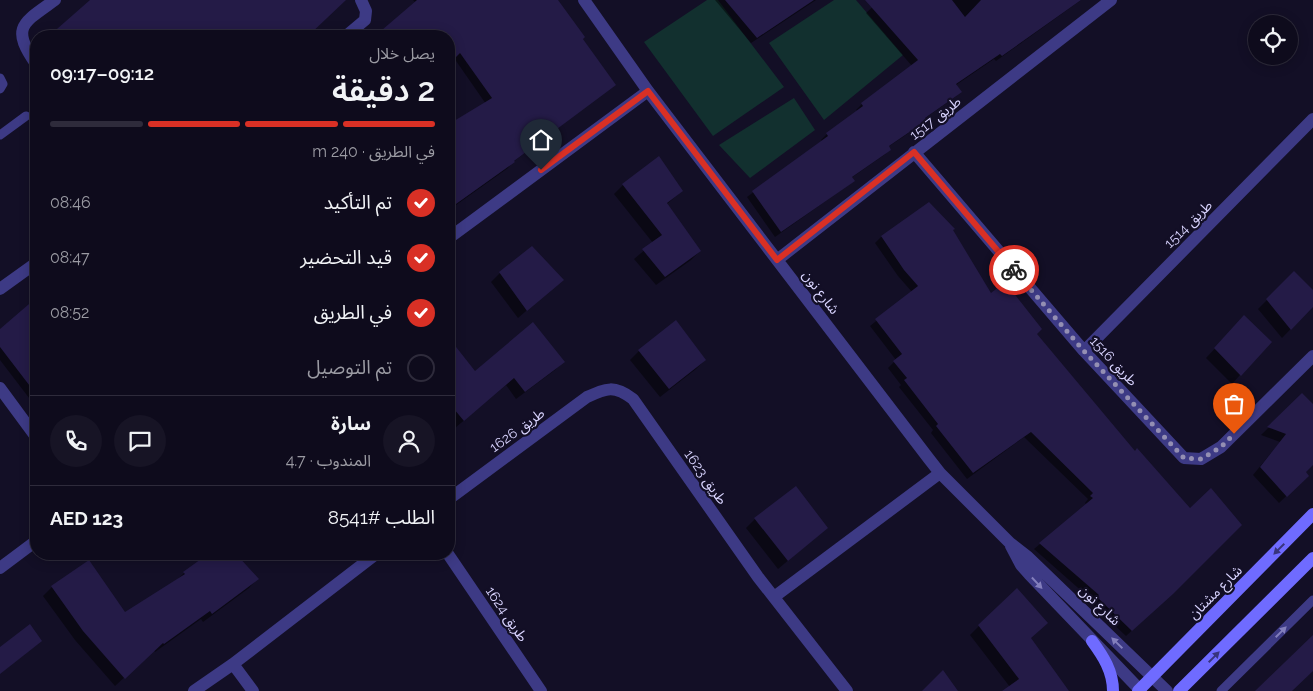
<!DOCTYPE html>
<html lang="ar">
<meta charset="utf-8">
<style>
:root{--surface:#0e0b1c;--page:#171425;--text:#f1f3f6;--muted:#9b9ba3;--line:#2e2b3b;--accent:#d93025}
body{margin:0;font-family:Raleway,"Noto Sans Arabic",sans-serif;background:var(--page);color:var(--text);direction:rtl;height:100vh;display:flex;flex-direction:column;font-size:19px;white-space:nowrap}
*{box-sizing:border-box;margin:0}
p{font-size:16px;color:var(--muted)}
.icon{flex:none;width:28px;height:28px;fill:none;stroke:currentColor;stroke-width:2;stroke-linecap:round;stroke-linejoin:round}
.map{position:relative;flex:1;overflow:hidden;direction:ltr}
.details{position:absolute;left:30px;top:30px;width:425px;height:530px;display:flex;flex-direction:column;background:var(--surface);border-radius:20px;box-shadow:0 2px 12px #0003,0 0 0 1px var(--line);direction:rtl}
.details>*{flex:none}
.controls{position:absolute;left:1248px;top:15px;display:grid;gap:10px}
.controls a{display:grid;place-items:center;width:50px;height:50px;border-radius:50%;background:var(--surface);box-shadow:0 2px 12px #0003,0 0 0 1px var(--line);font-size:25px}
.pin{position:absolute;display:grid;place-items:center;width:42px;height:42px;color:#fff;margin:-51px -21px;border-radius:50% 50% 50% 0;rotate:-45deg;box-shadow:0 0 5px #0007}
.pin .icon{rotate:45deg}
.courier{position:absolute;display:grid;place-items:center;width:50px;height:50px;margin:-25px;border:4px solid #d93025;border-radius:50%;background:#fff;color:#222;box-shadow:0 1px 6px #0007}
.headline em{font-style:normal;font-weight:600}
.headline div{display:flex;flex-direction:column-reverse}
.headline{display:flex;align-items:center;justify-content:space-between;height:85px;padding:0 20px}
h1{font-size:32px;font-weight:600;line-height:38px}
.bar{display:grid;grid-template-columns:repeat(4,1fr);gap:8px 5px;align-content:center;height:60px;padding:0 20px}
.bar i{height:6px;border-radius:4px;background:var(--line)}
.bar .on{background:var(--accent)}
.bar p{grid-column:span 4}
.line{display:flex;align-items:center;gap:12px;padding:0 20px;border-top:1px solid var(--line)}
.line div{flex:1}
.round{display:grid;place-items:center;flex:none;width:52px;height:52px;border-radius:26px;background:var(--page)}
ol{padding:0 20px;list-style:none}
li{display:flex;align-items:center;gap:15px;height:55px}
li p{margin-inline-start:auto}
li .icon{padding:5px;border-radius:50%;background:var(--accent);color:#fff;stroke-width:4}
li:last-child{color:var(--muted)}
li i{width:28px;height:28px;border:2px solid var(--line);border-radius:50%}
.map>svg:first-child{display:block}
.green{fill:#12302f}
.shadow{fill:#0007}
.building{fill:#241b47}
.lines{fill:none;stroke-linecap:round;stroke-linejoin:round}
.lane{stroke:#3d3a85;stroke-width:9}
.street{stroke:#3d3a85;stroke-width:12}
.secondary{stroke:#6f6bff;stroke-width:12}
.oneway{fill:#38347d}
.oneway2{fill:#837fbc}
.done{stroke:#948fb3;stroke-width:5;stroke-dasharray:0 9}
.route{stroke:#d93025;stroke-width:6}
.labels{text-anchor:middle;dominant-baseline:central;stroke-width:4.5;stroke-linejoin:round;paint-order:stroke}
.street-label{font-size:14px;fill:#d9d4ff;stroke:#130f26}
</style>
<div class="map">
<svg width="1313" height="691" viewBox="0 0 1313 691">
<rect width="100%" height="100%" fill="#130f26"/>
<path class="green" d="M707 0H718L784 87 713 136 644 42Z
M834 0H856L903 55 824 120 769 43Z
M794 98 815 130 750 178 719 145Z"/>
<path class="shadow" d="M92 0H335L339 5 306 36H51Z
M413 0H556L614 84 513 162 508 168 449 210V126L486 104 454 58 449 63V36H377L416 3Z
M715 0H816L751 43Z
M880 0H1081L996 61 994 59 956 85 961 92 955 97 924 119 919 126 888 147 890 150 884 155 851 178 853 181 847 186 775 237 747 197 822 141 821 140 827 134 858 111 856 110 862 104 912 66 866 13Z
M623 185 682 191 667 204 700 251 691 260 656 285 634 259 653 243 614 194Z
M929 204 952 230 990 295 1036 334 1165 600 1126 636 1092 604 1094 602 1034 549 1087 505 1085 503 1088 499 1024 437 967 479 931 433 933 430 899 387 901 385 888 368 896 360 870 326 912 292 898 276 875 243 881 237Z
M500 273 562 280 518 318 491 282Z
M1294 273 1313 292V306L1282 338 1258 309Z
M36 299V407L0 360V331Z
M1236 326 1240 375 1232 384 1206 358Z
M449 340 475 373 563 362 555 370 516 399 506 385 455 428 449 421Z
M639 351 705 360 696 369 660 397 630 360Z
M1302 395 1313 406V464L1305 472 1300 483 1279 503 1253 475 1280 442 1261 435Z
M449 456 453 462 449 466Z
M796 488 827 528 778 569 746 528 755 519Z
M136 554H148L140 559Z
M210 554H234L257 579 249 588 203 622 201 619 155 652 154 650 115 686 75 640 43 596 52 587 125 614 175 582 184 573Z
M979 626 1030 638 1068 691H1004L1010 687 970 635Z"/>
<path class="building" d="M90 0H346L308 36H49Z
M417 0H558L585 37 583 39 616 85 514 161 515 162 449 209V124L492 98 460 53 449 64V36H375Z
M725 0H814L757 38Z
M865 0H952L965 17 981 0H1081L1002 56 1000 54 956 84 962 92 925 118 927 120 889 146 891 150 852 177 855 181 781 232 752 191 828 136 826 133 863 106 861 103 918 60Z
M659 156 683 191 667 203 701 251 665 277 642 249 662 235 622 184Z
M929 202 955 229 953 230 991 293 1005 282 1042 329 1037 334 1135 451 1137 448 1190 508 1211 488 1242 525 1173 594 1132 631 1097 597 1099 595 1039 543 1093 498 1090 496 1093 493 1031 432 973 473 936 426 938 424 904 380 907 378 893 361 902 354 875 319 918 286 904 270 881 236Z
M532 246 564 280 527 311 499 272Z
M1294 271 1313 290V307L1291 330 1266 299Z
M36 298V394L0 347V329Z
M1244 315 1272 342 1241 376 1214 348Z
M676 320 706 360 669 389 638 350Z
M533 322 565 362 525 392 514 378 464 421 449 403V338L475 371Z
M1302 393 1313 404V465L1306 472 1309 476 1287 497 1260 467 1286 434 1267 427Z
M796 486 828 528 788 561 754 518Z
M208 554H236L259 579 212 614 210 611 164 644 163 643 125 679 83 631 51 586 89 560 125 612 185 574 183 572Z
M1017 588 1048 623 1031 638 1069 691H1002L1019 679 978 625Z
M30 624 42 641 0 674V647Z
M1313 635V671L1292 691H1255Z
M943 670 958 691H922Z"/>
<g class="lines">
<path class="lane" d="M0 78 3 84 0 89
M0 135 26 116
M1221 691 1313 600"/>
<path class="street" d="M584 0 648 91 929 459 940 473 1010 543 1028 557 1167 691
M346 36 365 20 366 11 361 0
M36 64C10 27 23 23 55 0
M914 152 1084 351 1184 458 1201 459 1221 447 1313 356
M449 238 648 91
M777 260 1111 0
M0 289 36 263
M1084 351 1313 119
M0 388 36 437
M449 499 587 397C607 388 614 385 633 399L758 577 847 691
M1011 546 1021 565 1029 574 1141 691
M448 554 541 691
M0 568 36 541
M774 597 940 473
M233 664 253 691
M194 691 233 664 376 554"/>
<path class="secondary" d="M1092 641C1103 656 1113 671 1113 691
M1138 691 1313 514
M1179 691 1313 558"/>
</g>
<defs><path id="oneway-solid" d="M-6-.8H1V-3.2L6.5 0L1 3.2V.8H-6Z" transform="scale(1.25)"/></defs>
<g class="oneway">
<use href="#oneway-solid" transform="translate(1279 549) rotate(135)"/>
<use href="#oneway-solid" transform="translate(1214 657) rotate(-45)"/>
</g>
<g class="oneway2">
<use href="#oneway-solid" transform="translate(1037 583) rotate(47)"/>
<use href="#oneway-solid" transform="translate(1281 632) rotate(-45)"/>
<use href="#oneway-solid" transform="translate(1117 643) rotate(-136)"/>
</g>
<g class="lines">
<path class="done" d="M1014 270 1084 351 1184 458 1201 459 1221 447 1234 434"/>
<path class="route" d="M541 170 648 91 777 260 914 152 1014 270"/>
</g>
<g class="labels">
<g class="street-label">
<text transform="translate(935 118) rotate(-38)">طريق 1517</text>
<text transform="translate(1188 224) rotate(-45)">طريق 1514</text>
<text transform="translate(821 292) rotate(53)">شارع نون</text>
<text transform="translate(1114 361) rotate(47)">طريق 1516</text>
<text transform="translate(517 430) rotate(-36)">طريق 1626</text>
<text transform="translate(706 477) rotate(55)">طريق 1623</text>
<text transform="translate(1215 592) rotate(-45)">شارع مشتان</text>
<text transform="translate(1100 605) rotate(44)">شارع نون</text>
<text transform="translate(507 614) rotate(56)">طريق 1624</text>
</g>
</g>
</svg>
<div class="controls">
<a><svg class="icon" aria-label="locate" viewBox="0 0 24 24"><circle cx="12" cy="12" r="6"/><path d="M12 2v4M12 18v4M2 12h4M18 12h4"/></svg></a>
</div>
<div class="pin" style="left:1234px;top:434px;background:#ea580c"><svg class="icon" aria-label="bag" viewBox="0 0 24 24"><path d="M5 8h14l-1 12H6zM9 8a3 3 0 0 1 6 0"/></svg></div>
<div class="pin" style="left:541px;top:170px;background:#1f2937"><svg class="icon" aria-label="home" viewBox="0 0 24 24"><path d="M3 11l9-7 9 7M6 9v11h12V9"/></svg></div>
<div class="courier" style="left:1014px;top:270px"><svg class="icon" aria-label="bike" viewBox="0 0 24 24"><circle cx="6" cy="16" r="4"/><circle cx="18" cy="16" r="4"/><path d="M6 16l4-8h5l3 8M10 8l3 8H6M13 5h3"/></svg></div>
<section class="details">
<div class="headline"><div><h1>2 دقيقة</h1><p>يصل خلال</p></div><em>09:12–09:17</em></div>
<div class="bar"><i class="on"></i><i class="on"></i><i class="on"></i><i></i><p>في الطريق · 240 m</p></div>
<ol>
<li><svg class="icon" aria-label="check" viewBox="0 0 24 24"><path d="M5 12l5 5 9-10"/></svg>تم التأكيد<p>08:46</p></li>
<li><svg class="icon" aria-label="check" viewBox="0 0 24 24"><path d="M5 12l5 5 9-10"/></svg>قيد التحضير<p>08:47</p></li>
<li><svg class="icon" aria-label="check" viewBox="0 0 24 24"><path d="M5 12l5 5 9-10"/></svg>في الطريق<p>08:52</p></li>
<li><i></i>تم التوصيل</li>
</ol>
<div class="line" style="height:90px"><a class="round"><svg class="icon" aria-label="person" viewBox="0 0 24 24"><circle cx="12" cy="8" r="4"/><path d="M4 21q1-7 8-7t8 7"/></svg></a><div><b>سارة</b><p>المندوب · 4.7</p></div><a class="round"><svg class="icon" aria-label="chat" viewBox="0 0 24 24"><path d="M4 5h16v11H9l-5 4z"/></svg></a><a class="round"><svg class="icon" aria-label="phone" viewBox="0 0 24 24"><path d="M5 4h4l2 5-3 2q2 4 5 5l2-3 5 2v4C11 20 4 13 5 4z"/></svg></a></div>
<div class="line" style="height:65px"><div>الطلب #8541</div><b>AED 123</b></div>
</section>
</div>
